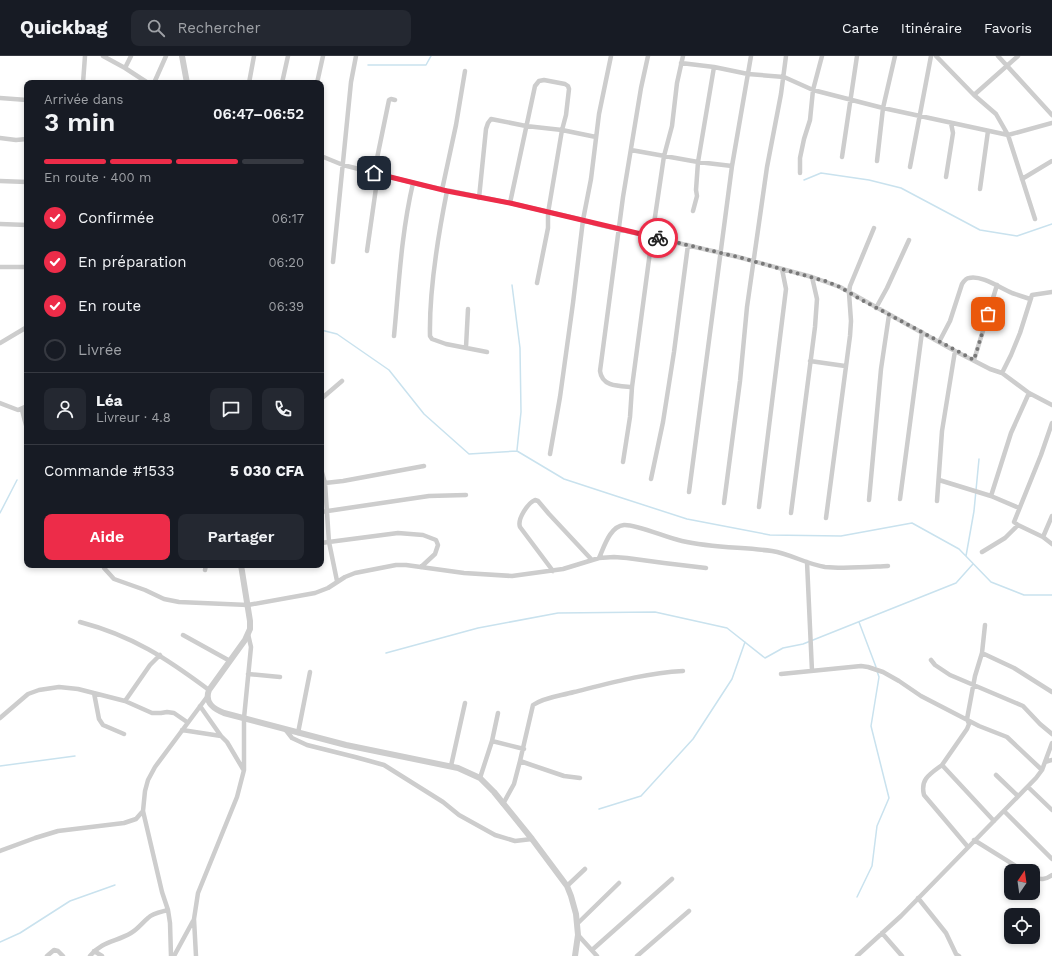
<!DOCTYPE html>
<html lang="fr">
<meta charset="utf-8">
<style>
:root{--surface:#171b24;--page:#242831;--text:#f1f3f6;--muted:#9ea1a6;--line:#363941;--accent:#ed2c49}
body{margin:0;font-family:"Work Sans",sans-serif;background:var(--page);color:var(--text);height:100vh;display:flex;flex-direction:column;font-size:15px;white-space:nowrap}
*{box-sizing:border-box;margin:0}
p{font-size:13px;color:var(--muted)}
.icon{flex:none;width:22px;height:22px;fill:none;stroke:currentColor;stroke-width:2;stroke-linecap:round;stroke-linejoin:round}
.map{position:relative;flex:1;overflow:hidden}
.sheet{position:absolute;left:24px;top:24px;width:300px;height:488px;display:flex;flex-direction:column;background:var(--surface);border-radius:8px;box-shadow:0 2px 6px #0003}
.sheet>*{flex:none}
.needle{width:26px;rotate:13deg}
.fabs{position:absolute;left:1004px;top:808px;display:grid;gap:8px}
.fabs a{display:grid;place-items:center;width:36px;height:36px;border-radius:8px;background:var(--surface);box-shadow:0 2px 6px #0003;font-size:20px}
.pin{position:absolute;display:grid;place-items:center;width:34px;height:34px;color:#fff;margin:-17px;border-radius:8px;box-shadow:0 2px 6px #0006}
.courier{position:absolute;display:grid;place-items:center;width:40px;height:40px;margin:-20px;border:3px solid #ed2c49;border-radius:50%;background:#fff;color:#222;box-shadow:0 1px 5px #0007}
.head em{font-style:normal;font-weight:600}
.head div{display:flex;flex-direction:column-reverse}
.head{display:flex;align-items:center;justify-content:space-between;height:68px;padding:0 20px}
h1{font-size:26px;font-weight:600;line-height:30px}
.bar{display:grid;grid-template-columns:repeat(4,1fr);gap:6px 4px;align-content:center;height:48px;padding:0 20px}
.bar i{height:5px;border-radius:3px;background:var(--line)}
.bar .active{background:var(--accent)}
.bar p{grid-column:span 4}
.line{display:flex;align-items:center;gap:10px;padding:0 20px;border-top:1px solid var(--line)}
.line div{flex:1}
.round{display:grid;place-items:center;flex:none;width:42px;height:42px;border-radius:8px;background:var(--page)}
ol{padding:0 20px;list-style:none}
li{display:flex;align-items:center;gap:12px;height:44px}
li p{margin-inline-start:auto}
li .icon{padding:4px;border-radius:50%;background:var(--accent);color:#fff;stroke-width:4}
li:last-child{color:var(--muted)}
li i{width:22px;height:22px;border:2px solid var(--line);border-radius:50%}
.primary-button{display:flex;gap:8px;margin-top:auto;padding:8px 20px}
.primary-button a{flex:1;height:46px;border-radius:8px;background:var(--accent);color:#fff;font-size:16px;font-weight:600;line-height:46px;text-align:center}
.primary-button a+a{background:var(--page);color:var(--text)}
header{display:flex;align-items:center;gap:24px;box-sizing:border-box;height:56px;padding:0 20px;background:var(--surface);border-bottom:1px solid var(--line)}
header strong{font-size:19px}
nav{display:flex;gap:22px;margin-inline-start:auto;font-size:14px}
.search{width:280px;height:36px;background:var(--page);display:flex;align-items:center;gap:10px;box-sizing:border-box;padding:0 14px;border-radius:8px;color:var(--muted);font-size:15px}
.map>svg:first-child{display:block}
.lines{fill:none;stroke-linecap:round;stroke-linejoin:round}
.stream{stroke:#c9e2ee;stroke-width:1.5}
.minor{stroke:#cdcdcd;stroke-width:4.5}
.tertiary{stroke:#cdcdcd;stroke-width:6}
.done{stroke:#787878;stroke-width:4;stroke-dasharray:0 7.2}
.route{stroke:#ed2c49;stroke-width:5}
</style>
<header>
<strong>Quickbag</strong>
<div class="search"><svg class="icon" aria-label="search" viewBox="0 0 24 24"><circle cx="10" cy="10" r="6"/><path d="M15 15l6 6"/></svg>Rechercher</div>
<nav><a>Carte</a><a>Itinéraire</a><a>Favoris</a></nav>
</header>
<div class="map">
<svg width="1052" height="900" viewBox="0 0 1052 900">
<rect width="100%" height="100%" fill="#fff"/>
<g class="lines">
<path class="stream" d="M368 9H426L431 0
M804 124 821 117 869 124 901 132 980 174 1017 180 1052 168
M512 229 520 292 521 356 517 394
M321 274 337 278 389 314 424 358 469 398 517 395 564 423 619 441 687 463 770 479 841 480 912 467 959 493 991 526 1024 539H1052
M0 457 17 424
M966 500 974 455 979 403
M859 566 876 611
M386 597 478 572 558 557 655 556 727 572 765 602 783 592 803 588 956 527 973 508
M0 710 75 700
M599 753 641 740 693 683 732 623 745 586
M857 841 872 810 877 770 889 742 871 670 879 621 877 615
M0 886 20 877 70 845 115 829"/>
<path class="minor" d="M103 0 125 12 148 27
M936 0 974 39 996 58 1008 79 1035 163
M998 0 1052 59
M681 7 714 11 748 18 784 21 813 34 883 52 1008 79 1052 67
M125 12 131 0
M83 27 85 0
M154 27 166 0
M249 27 254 0
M282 27 288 0
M317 27 323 0
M974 39 1018 0
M0 42 27 44
M0 82 16 84 27 83
M631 94 698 106 732 110
M321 100 343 109 426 130 510 147 583 164 596 168 738 201 812 221 840 231 955 295 990 313 1002 317 1029 337 1052 349
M842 101 857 0
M877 105 883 52 895 0
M910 111 931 0
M374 117 389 44 391 43 395 44
M800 117V102L804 83 810 64 813 34 822 0
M946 121 953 77 951 67
M1022 123 1052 105
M0 125 27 126
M980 133 988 75
M442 134 456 69 465 15
M447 135C438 180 429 234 430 280L432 283 446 288 487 296
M479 142 486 73 488 67 491 63 526 70 562 74 596 81
M510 147 535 30 539 25 544 24 565 28 568 30 569 33 566 59 562 74 548 157V172L537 227
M693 155 697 140 696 134 698 106 714 11
M0 168 27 169
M367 195 378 118
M333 206 351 26 356 0
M0 211H27
M876 252 887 232 909 184
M394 280C399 228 401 179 413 127
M939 286 950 265 962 228C964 225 966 222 969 222 982 219 1000 232 1012 237 1018 239 1024 241 1030 243
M0 287 27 271
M466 291 468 253
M974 304 997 229
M810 305 845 310
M1002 317 1011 299 1020 277 1032 239 1052 236
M632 331C619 330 602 331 600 315L623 141 641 32 648 0
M321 343 342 325
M0 347 18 354 27 350
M22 354 27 373
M1052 367 1041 399 1014 466 1018 469 1043 481 1052 488
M550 398 560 341 573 247 583 164 591 123 599 58 611 0
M623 406 630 361 632 331 652 181 664 100 672 70 677 27 683 0
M321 413 325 427 329 486 337 525
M651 423 663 366 674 296 688 189
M939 424 991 440 1019 452
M325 427 343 425 424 410
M689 436 732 110 751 0
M991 440 1011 377 1029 337
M900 443 922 276
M869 444 881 313 889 259
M937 445 942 375 955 295
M724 447 740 325 747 251 767 111 781 38 786 0
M759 451 786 233 782 213
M321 456 429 440 466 439
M791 457 815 271 817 243 812 221
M826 462 850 280 851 265 849 237 850 230 874 172
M1043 481 1052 460
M321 487 398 477 423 479 436 484 438 489 435 498 421 511
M982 496 1005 482 1018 469
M599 502C604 491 610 470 624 469 636 468 667 482 682 485 712 492 742 491 772 495 791 498 806 508 825 511 845 513 868 511 888 510
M807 506 812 615
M104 509V512L114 523 145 534 164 543 179 546 248 549 315 537 328 532 345 521 355 517 396 509H406L464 517 512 520 563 513 599 502 614 501 627 502 664 507 706 512
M205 514 206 509
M553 515 520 471C517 463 528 447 535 444L538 445 549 458 592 504
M80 566C133 580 166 602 209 634
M985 569 982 597 975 620 967 663 969 668 967 673 942 709 994 765
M183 579 230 605
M982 597 1014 612 1052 636
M931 604 935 609 950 619 1023 650 1040 668 1052 678
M248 618 280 621
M781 618 861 610 868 611 883 616 899 625 921 640 979 670 1007 681 1042 714
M94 637 99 663 103 669 124 678
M125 645 150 609 160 599
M200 650 221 680 227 686 243 713
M0 662 28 638 39 634 59 631 78 633 125 645 152 657H161L167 656 174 657 187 666
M285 673 292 682 307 689 355 701 384 709 443 746 459 759 495 779 515 785 532 783
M182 674 221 680
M298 677 310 616
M492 685 524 693
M520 705 564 720 580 722
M1045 706 1052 704
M942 709C930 718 920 723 924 739L968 791
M451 710 465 647
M996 719 1018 740
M480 722 492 685 498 657
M1028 731 1052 754
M503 748 514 728 520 705 533 649C545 641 560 640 574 636 610 627 646 617 683 615
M143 755 162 836 168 854 170 867 171 900
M1004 755 1052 803
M974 784 1024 815
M0 795 35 782 58 775 124 767 136 763 143 755 145 735 148 724 155 711 207 641
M1033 821C1041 824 1045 824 1052 819
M567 830 585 813
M918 842 946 877 956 898 959 900
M577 868 619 827
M882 877 902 900
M578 879 597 900
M592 894 672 823
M94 895 102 900
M47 900 54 894 58 895 63 900
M90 900C102 885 116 886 131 877 138 873 142 867 148 862 153 857 161 856 168 854
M174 900 193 865
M196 900 194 863 198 837 237 741 244 714V662L251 591 248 578
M637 900 689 855
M857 900 901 860 1036 722 1042 714 1052 687"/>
<path class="tertiary" d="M182 0 187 27
M241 509 250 565V573L245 584 209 634C204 647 214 653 224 657L346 689 458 712 480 722 494 736 532 783 567 830 571 840 576 858 578 879 575 900"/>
</g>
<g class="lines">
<path class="done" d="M658 182 738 201 825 225 840 231 860 243 974 304 988 258"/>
<path class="route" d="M374 117 447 135 510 147 658 182"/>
</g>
</svg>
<div class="fabs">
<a><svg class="needle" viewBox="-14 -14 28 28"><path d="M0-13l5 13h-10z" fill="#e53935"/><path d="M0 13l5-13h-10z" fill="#9ea1a6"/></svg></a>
<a><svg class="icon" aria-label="locate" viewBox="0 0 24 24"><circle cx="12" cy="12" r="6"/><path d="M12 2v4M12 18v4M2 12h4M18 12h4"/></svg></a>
</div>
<div class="pin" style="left:988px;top:258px;background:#ea580c"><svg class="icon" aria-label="bag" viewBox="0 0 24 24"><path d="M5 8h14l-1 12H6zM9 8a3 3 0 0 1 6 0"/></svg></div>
<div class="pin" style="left:374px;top:117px;background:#1f2937"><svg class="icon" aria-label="home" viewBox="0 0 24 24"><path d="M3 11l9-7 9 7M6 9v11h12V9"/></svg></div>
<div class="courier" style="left:658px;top:182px"><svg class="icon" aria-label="bike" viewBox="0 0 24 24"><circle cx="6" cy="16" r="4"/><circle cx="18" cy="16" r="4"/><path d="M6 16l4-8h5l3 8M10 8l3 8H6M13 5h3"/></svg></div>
<section class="sheet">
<div class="head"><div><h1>3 min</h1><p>Arrivée dans</p></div><em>06:47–06:52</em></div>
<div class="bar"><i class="active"></i><i class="active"></i><i class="active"></i><i></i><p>En route · 400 m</p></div>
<ol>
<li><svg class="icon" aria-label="check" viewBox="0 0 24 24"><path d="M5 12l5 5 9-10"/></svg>Confirmée<p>06:17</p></li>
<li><svg class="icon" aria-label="check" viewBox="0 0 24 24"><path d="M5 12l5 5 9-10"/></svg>En préparation<p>06:20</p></li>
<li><svg class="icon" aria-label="check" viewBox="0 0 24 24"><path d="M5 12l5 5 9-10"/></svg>En route<p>06:39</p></li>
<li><i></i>Livrée</li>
</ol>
<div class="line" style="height:72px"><a class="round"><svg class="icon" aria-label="person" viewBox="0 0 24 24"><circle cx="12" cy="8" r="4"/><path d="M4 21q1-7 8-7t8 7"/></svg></a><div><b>Léa</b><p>Livreur · 4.8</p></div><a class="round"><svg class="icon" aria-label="chat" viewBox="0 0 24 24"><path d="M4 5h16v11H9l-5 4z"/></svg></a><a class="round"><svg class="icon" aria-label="phone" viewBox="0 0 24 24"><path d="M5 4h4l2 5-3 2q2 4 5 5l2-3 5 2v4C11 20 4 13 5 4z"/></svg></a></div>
<div class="line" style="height:52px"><div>Commande #1533</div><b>5 030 CFA</b></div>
<div class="primary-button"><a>Aide</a><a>Partager</a></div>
</section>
</div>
